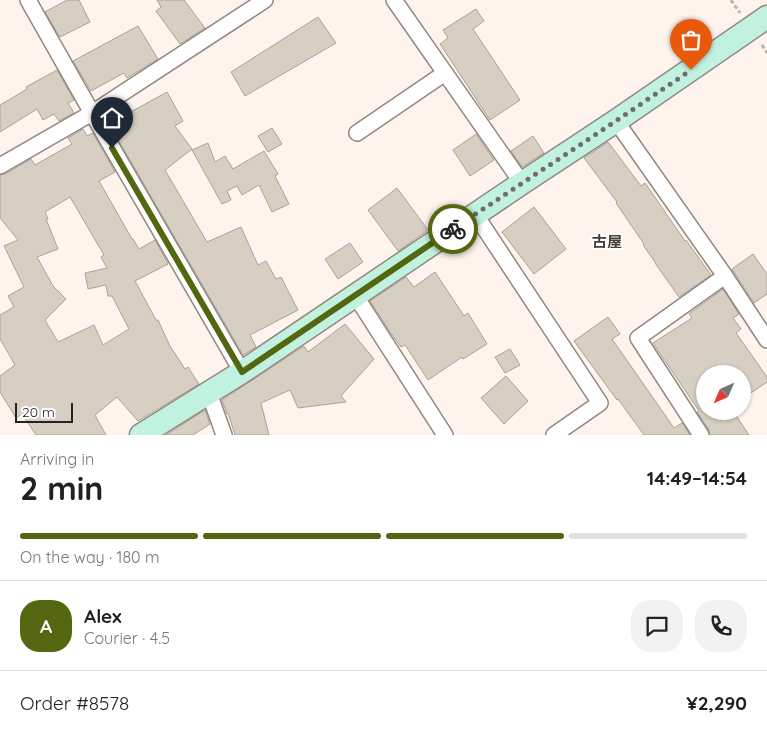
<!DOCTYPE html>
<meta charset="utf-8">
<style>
:root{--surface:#fff;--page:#f2f2f2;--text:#222;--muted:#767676;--line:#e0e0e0;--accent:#536610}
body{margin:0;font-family:Quicksand,"Noto Sans JP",sans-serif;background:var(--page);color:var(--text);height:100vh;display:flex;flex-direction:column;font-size:19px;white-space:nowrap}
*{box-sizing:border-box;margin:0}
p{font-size:16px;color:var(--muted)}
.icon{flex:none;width:28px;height:28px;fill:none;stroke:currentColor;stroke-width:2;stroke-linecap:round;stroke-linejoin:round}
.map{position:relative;height:435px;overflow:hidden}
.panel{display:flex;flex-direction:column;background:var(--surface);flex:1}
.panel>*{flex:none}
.needle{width:32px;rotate:225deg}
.tools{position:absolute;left:696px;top:365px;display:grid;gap:10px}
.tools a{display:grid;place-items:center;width:55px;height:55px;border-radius:50%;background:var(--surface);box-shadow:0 1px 4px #0004;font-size:25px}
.scale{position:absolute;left:15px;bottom:12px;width:58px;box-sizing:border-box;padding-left:5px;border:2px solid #27221f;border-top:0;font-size:14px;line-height:18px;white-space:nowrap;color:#27221f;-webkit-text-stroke:4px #fff;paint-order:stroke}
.pin{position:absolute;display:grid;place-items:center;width:42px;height:42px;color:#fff;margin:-51px -21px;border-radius:50% 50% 50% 0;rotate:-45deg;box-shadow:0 0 5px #0007}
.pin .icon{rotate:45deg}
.courier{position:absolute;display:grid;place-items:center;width:50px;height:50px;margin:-25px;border:4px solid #536610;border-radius:50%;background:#fff;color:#222;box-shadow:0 1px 6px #0007}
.overview em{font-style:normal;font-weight:800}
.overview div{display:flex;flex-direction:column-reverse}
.overview{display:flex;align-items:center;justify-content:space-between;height:85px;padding:0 20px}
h1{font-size:32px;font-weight:800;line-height:38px}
.bar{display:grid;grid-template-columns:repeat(4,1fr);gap:8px 5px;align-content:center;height:60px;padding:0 20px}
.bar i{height:6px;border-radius:4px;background:var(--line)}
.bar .current{background:var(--accent)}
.bar p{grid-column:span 4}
.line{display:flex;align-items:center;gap:12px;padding:0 20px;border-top:1px solid var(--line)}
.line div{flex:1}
.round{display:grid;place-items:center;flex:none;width:52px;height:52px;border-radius:20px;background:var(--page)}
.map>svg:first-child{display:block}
.building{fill:#d8cfc3;stroke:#aaa297;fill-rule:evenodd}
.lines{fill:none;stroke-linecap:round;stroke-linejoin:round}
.minor-casing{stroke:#948780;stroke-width:18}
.secondary-casing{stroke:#948780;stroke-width:25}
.path{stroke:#bcb3ad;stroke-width:3;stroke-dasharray:4 2.5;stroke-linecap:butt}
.minor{stroke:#fff;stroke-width:15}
.secondary{stroke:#c1f2e0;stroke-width:22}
.done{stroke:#736c67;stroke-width:5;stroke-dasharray:0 9}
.route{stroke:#536610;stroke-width:6}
.labels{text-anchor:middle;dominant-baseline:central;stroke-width:4;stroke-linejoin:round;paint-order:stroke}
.neighbourhood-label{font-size:15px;font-weight:bold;fill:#4a3e38;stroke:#fff}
</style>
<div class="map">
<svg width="767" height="435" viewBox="0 0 767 435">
<rect width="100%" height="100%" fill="#fff4ed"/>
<path class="building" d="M67 0H79L90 22 60 37 45 12Z
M157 0H184L205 28 180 44 156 11 161 7Z
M476 9 484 21 473 29 520 100 490 120 440 44 448 38 443 30Z
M318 17 336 43 245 96 231 72Z
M138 26 158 59 127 78 124 73 91 91 73 61Z
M57 70 74 100 68 103 74 113 59 121 54 114 43 120 37 109 0 132V105L27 89 26 87Z
M167 92 183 121 175 126 192 149 165 170 207 242 241 227 258 265 266 261 276 279 281 277 298 310 250 335 256 347 243 355 109 124Z
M272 128 282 144 268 152 258 136Z
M83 129 87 136 93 133 115 172 99 181 132 239H133L139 249 155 240 168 264 135 281 156 320H158L170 346 185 369 188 367 199 384 138 421 117 397 95 415 106 435H36L22 414 16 418 0 392V376L15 365 0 339V315L14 307 8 296 24 287 4 246 18 240 0 218V175L5 174 31 159 35 165 72 144 68 138ZM70 197 104 255 101 257 107 268 85 273 88 289 106 285 108 296H112L129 329 103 345 94 325 58 342 45 320 66 299 53 286 37 257 58 249 46 219H48L45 212Z
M476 134 494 160 470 176 453 150Z
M533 136 544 153 522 167 511 151Z
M608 142 641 186 645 183 685 241 686 240 711 275 679 297 655 263V262L643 245 644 244 616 203 617 202 584 158Z
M208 143 215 162 225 156 233 169 264 151 278 174 275 176 289 204 272 212 259 185 242 195 237 186 227 191 231 200 222 204 192 150Z
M397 188 428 230 398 251 368 210Z
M534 207 566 249 534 274 502 232Z
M350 243 363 262 338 279 325 259Z
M753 254 767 274V294L754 303 732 269Z
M435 272 464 316 468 313 487 344 463 359 462 357 428 380 405 345 401 347 392 335 370 301 406 277 414 287Z
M723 289 739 314 733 318 741 329 736 333 767 377V382L742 399V374H705V411H733L749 435H710L709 430 697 412 699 411 653 343 692 318 689 314Z
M608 317 620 334 612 339 642 382 674 428 682 423 690 435H644L618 399 617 400 574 341Z
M345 324 374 359 341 396 346 402 298 408 290 390 261 403 269 435H235L228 413 227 414 222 400 304 346 308 352Z
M510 349 520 365 505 373 495 357Z
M506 376 528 401 504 424 481 398Z
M205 410 210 424 193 435H166Z"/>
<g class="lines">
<defs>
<path id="minor" d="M28 0 92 113 242 372
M394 0 522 183
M616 121 725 276
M357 133 445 73
M0 166 92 113 265 0
M475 214 600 403 554 435
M355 295 445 435
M209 393 224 435
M701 435 638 338 725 276 767 340"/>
<path id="secondary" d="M141 435 242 372 522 183 616 121 767 17"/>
</defs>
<use href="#minor" class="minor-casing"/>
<use href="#secondary" class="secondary-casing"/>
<path class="path" d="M731 0 740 13
M762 45 767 53"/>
<use href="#minor" class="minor"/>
<use href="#secondary" class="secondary"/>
</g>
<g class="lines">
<path class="done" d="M453 229 616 121 691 70"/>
<path class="route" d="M112 148 242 372 453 229"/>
</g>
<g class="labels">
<g class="neighbourhood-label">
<text x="607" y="241">古屋</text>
</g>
</g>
</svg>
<div class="tools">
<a><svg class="needle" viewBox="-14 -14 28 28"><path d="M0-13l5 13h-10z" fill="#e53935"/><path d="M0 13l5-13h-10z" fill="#767676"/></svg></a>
</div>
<div class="scale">20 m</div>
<div class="pin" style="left:691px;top:70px;background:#ea580c"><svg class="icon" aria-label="bag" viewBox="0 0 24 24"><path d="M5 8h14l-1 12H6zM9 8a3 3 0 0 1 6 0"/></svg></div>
<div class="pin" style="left:112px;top:148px;background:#1f2937"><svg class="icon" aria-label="home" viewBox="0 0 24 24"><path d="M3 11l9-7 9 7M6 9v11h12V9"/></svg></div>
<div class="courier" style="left:453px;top:229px"><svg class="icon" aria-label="bike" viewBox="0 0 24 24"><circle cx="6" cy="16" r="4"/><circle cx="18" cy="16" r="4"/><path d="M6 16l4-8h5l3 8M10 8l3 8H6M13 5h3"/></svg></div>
</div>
<section class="panel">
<div class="overview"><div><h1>2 min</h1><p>Arriving in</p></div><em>14:49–14:54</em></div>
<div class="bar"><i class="current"></i><i class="current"></i><i class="current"></i><i></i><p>On the way · 180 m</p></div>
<div class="line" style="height:90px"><b class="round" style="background:var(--accent);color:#fff">A</b><div><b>Alex</b><p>Courier · 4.5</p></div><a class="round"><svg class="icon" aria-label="chat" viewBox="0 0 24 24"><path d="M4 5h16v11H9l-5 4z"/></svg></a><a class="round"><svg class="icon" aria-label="phone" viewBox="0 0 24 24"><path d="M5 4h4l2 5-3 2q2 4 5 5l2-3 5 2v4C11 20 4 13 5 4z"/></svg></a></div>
<div class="line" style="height:65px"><div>Order #8578</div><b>¥2,290</b></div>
</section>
